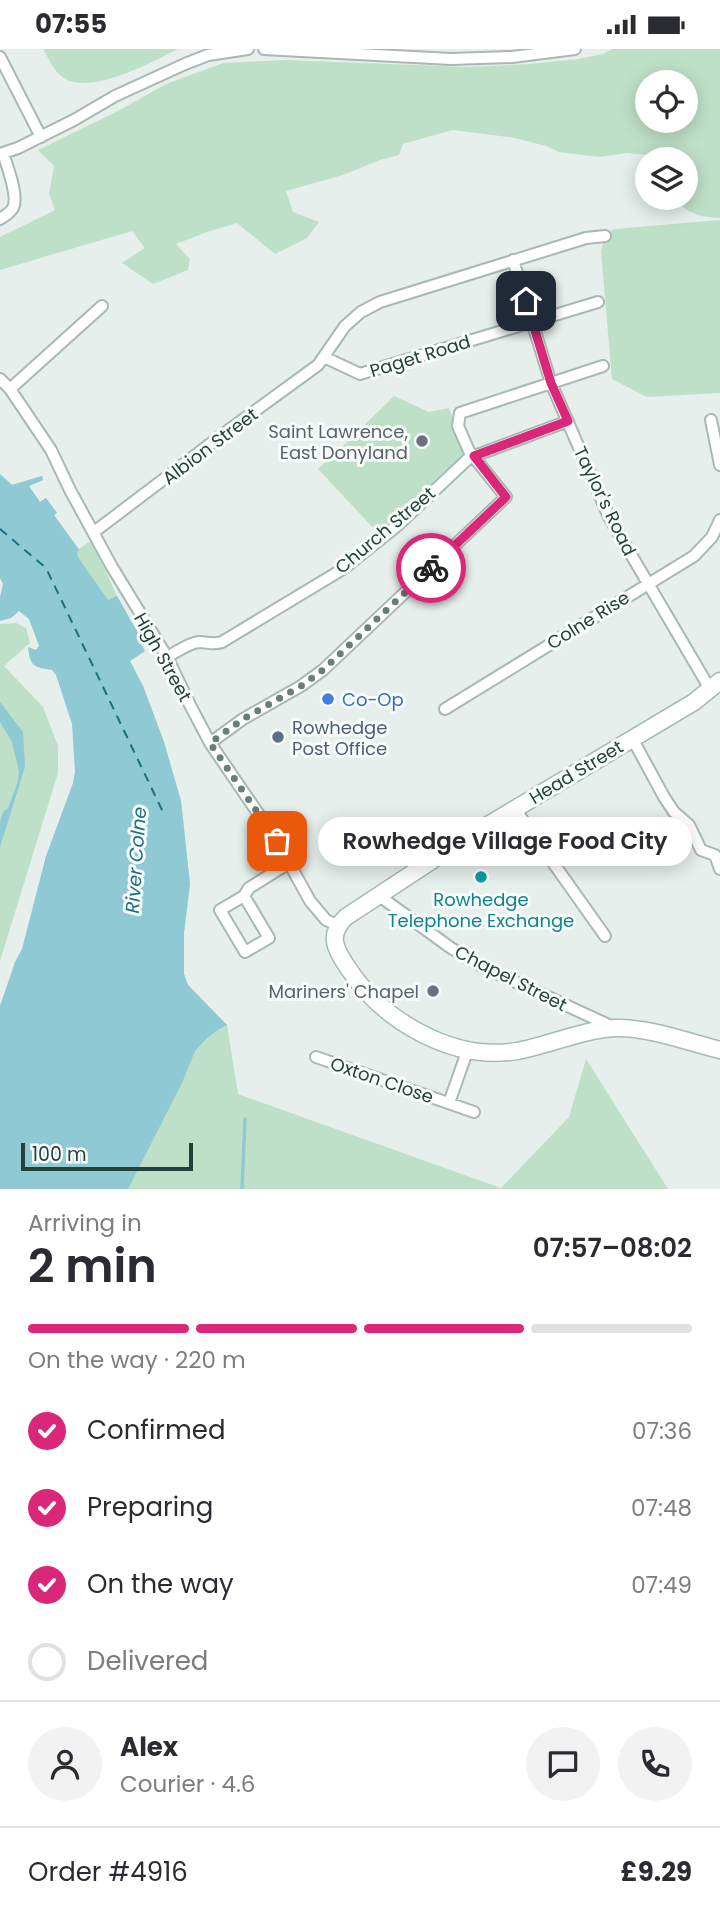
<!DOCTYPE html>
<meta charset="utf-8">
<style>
:root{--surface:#fff;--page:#f2f2f3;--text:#2b2b33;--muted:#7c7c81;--line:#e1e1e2;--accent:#db2777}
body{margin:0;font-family:Poppins,sans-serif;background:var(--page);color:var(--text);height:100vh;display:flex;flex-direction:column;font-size:26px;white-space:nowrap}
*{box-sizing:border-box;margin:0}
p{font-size:23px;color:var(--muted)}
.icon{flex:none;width:38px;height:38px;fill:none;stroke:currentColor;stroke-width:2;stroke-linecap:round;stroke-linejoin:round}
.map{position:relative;height:1140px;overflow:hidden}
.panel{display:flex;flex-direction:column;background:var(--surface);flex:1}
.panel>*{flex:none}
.tools{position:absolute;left:635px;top:21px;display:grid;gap:14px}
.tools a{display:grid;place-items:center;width:63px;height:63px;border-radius:50%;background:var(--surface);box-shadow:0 4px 18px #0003;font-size:35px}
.scale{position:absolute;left:21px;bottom:18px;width:172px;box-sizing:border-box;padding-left:7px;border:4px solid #24423a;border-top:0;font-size:19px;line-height:24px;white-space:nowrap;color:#24423a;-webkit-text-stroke:5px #f7fbf9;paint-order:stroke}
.pin{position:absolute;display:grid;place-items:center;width:60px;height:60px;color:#fff;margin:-30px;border-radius:14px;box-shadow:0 4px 10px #0006}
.courier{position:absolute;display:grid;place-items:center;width:70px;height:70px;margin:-35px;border:5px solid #db2777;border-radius:50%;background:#fff;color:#222;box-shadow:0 2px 9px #0007}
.bubble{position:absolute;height:49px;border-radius:24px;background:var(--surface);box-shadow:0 4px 18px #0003;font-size:23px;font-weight:600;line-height:49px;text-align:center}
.summary em{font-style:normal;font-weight:600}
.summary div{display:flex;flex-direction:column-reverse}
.summary{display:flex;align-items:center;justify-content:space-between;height:119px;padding:0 28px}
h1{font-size:46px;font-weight:600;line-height:52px}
.bar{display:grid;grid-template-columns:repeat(4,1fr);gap:10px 7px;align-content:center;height:84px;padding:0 28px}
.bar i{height:9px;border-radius:5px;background:var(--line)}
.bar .selected{background:var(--accent)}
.bar p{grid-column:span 4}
.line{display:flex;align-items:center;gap:18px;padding:0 28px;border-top:2px solid var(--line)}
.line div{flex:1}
.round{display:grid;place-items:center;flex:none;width:74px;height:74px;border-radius:37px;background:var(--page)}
ol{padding:0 28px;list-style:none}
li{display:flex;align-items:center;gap:21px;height:77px}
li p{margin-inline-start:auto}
li .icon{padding:7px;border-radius:50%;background:var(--accent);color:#fff;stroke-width:4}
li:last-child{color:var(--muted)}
li i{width:38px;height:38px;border:4px solid var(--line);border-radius:50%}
.status{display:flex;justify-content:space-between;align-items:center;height:49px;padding:0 35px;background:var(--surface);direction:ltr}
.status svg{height:19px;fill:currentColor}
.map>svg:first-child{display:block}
.green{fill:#bfe0c8;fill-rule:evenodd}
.water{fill:#8ec9d4}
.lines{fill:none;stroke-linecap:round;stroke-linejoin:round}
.stream{stroke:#8ec9d4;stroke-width:3.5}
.ferry{stroke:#1c6f80;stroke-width:2;stroke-dasharray:9 7;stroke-linecap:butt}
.street-casing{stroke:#a8b8b2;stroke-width:14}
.secondary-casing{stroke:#a4bbb3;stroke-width:19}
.street{stroke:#fff;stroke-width:10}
.secondary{stroke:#fff;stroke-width:16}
.done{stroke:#687f78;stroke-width:7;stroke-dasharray:0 12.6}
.route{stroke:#db2777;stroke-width:9}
.worship-dot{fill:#6b7280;stroke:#f7fbf9;stroke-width:2.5}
.shop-dot{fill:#3f7fe0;stroke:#f7fbf9;stroke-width:2.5}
.service-dot{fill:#5c6f8a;stroke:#f7fbf9;stroke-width:2.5}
.culture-dot{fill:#0f9aa8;stroke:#f7fbf9;stroke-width:2.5}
.labels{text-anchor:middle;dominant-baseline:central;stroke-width:6;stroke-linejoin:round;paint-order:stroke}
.street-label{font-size:18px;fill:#24423a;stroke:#f7fbf9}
.worship-label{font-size:18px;fill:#5b616d;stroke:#f7fbf9;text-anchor:end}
.shop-label{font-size:18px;fill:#366cbe;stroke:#f7fbf9;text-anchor:start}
.service-label{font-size:18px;fill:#4e5e75;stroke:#f7fbf9;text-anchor:start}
.culture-label{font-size:18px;fill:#0d838f;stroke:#f7fbf9}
.water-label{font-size:19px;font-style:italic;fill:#1c6f80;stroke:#f7fbf9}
</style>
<div class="status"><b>07:55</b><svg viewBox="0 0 49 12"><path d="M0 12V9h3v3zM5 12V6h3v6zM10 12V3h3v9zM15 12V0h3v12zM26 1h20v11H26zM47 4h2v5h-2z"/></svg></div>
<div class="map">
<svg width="720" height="1140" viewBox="0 0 720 1140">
<rect width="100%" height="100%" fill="#e6efeb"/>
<path class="green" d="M43 0H178C152 13 87 49 61 27 55 23 47 7 43 0Z
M612 0H720V169C697 168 689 164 671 149H686V110H650L647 106 628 104 599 108 559 103 546 97 515 89 453 81 403 95 399 106 380 111 343 126 286 142 293 163 319 173 307 189 275 205 237 174 207 183 176 195 190 210 188 221 153 235 122 214 145 199 132 182 0 221V188L55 161 49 145 54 117 38 101 118 62 166 35 223 14 284 11 468 18 529 15 578 10 603 5ZM648 33H686V72H648Z
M720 171V344L647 348 612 330 601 202 605 187 614 180Z
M394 347 429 363 449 359 466 403 412 460 387 481 376 482 318 420 336 404Z
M0 425 12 436 42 427 43 431 29 437 40 453 46 449 57 464 54 466 79 500 92 491 117 547 143 593 142 597 145 602 130 612 143 637 164 693 181 752 190 835 184 883V925L188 936 227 976 238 1045 501 1139 569 1068 586 1010 668 1140H48L147 914Z
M16 574 26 579 30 594 4 617 43 658 58 697V724L0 912V575Z"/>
<path class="water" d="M0 425 12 436 42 427 43 431 29 437 40 453 46 449 57 464 54 466 79 501 77 504 78 508 108 551 117 547 143 593 142 597 145 602 130 612 143 637 164 693 181 752 190 835 184 883V925L188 936 227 976 219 980 207 989 195 1002 182 1034 128 1140H0V957L15 913 22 900 46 807 73 734 75 723 72 675 56 626 52 621C34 618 30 618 28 598L36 601 39 597 29 570 19 562 11 569 0 572V548L3 535 0 529Z
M0 653 23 683 25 718 0 798V773L3 763 8 759 17 735 19 723 12 693 0 673Z"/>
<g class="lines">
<path class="stream" d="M242 1140 245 1070"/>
<path class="ferry" d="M0 480 46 519 162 761"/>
<defs>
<path id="street" d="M264 0 451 10 512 8 575 0
M0 8 41 88
M0 105 18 99 74 71 115 47 185 15 208 6 248 0
M0 170C5 167 10 164 13 159 19 147 7 117 3 104
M513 211 551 334 609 468 710 640
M324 308 360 325 598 253
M0 330 10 340 51 401 70 441 112 518 167 608 190 656 210 694 277 792 310 852 326 871 337 876
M10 340 102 257
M711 371 720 416
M94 483 226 383 318 316 345 277 361 263 380 253 586 189 605 187
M167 608C177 603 188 594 199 593 207 593 213 596 222 593L343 520 398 476 469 409 568 372
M445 660 694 507 712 488 720 471
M632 689 664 748 674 763 689 776 701 801 715 806 720 820
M210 694 243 670 301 637 323 621 506 448 469 402 458 377 460 364 603 317
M515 760 605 887
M378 846 451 899 483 918 613 978
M244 847 269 889 245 903 220 861 244 847 249 839 289 814
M316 1008 474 1063
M449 1054 468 1000"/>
<path id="secondary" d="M720 632 694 653 463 791 346 868C327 886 335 900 348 919 382 971 452 1013 517 1002 549 996 582 981 615 979 648 978 688 993 720 1001"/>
</defs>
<use href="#street" class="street-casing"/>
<use href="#secondary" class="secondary-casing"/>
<use href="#street" class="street"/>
<use href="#secondary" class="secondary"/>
</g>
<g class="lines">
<path class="done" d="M277 792 210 694 243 670 301 637 323 621 431 519"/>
<path class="route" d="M431 519 506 448 474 407 568 372 551 334 526 252"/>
</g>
<g class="worship-dot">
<circle cx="422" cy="392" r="7"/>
<circle cx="433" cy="942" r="7"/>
</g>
<circle class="shop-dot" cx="328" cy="650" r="7"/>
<circle class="service-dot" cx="278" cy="688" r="7"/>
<circle class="culture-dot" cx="481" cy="828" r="7"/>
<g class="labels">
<g class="street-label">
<text transform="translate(420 307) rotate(-17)">Paget Road</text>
<text transform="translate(210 397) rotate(-37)">Albion Street</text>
<text transform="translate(605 452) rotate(64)">Taylor's Road</text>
<text transform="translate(385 481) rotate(-40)">Church Street</text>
<text transform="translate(588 571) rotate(-32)">Colne Rise</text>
<text transform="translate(163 608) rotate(61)">High Street</text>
<text transform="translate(576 723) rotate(-31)">Head Street</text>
<text transform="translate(511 929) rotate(27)">Chapel Street</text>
<text transform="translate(382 1031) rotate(19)">Oxton Close</text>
</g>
<g class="worship-label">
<text x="408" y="382">Saint Lawrence,<tspan x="408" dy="21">East Donyland</tspan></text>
<text x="419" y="942">Mariners' Chapel</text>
</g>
<g class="shop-label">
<text x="342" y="650">Co-Op</text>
</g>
<g class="service-label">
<text x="292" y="678">Rowhedge<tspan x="292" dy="21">Post Office</tspan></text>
</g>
<g class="culture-label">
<text x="481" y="850">Rowhedge<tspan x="481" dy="21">Telephone Exchange</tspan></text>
</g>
<g class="water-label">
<text transform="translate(136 811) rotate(-86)">River Colne</text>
</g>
</g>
</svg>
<div class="tools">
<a><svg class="icon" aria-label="locate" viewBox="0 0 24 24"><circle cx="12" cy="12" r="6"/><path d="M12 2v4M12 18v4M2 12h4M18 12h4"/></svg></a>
<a><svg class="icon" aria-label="layers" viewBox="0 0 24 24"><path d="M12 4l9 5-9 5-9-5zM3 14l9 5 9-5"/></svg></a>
</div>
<div class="scale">100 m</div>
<div class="pin" style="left:277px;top:792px;background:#ea580c"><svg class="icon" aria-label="bag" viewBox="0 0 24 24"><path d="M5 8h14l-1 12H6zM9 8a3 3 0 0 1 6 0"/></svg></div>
<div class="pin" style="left:526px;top:252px;background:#1f2937"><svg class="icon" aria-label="home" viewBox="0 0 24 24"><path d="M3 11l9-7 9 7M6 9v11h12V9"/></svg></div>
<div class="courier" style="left:431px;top:519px"><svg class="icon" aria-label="bike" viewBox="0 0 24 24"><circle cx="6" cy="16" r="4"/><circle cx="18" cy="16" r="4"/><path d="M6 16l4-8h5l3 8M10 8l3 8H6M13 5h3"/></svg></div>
<div class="bubble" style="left:318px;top:768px;width:374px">Rowhedge Village Food City</div>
</div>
<section class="panel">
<div class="summary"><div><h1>2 min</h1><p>Arriving in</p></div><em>07:57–08:02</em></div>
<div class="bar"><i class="selected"></i><i class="selected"></i><i class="selected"></i><i></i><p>On the way · 220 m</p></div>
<ol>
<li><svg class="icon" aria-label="check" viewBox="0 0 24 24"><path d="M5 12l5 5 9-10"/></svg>Confirmed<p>07:36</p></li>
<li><svg class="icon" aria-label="check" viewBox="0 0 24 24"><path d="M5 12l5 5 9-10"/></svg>Preparing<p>07:48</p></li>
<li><svg class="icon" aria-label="check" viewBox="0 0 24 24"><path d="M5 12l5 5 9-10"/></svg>On the way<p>07:49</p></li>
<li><i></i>Delivered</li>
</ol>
<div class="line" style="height:126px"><a class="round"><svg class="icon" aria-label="person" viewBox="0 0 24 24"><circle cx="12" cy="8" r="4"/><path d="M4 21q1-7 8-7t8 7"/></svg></a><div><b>Alex</b><p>Courier · 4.6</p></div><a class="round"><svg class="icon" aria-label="chat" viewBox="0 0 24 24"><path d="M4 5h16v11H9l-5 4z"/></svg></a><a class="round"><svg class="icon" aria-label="phone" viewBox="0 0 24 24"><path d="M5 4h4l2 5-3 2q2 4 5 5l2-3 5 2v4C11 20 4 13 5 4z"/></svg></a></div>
<div class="line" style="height:91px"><div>Order #4916</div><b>£9.29</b></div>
</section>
